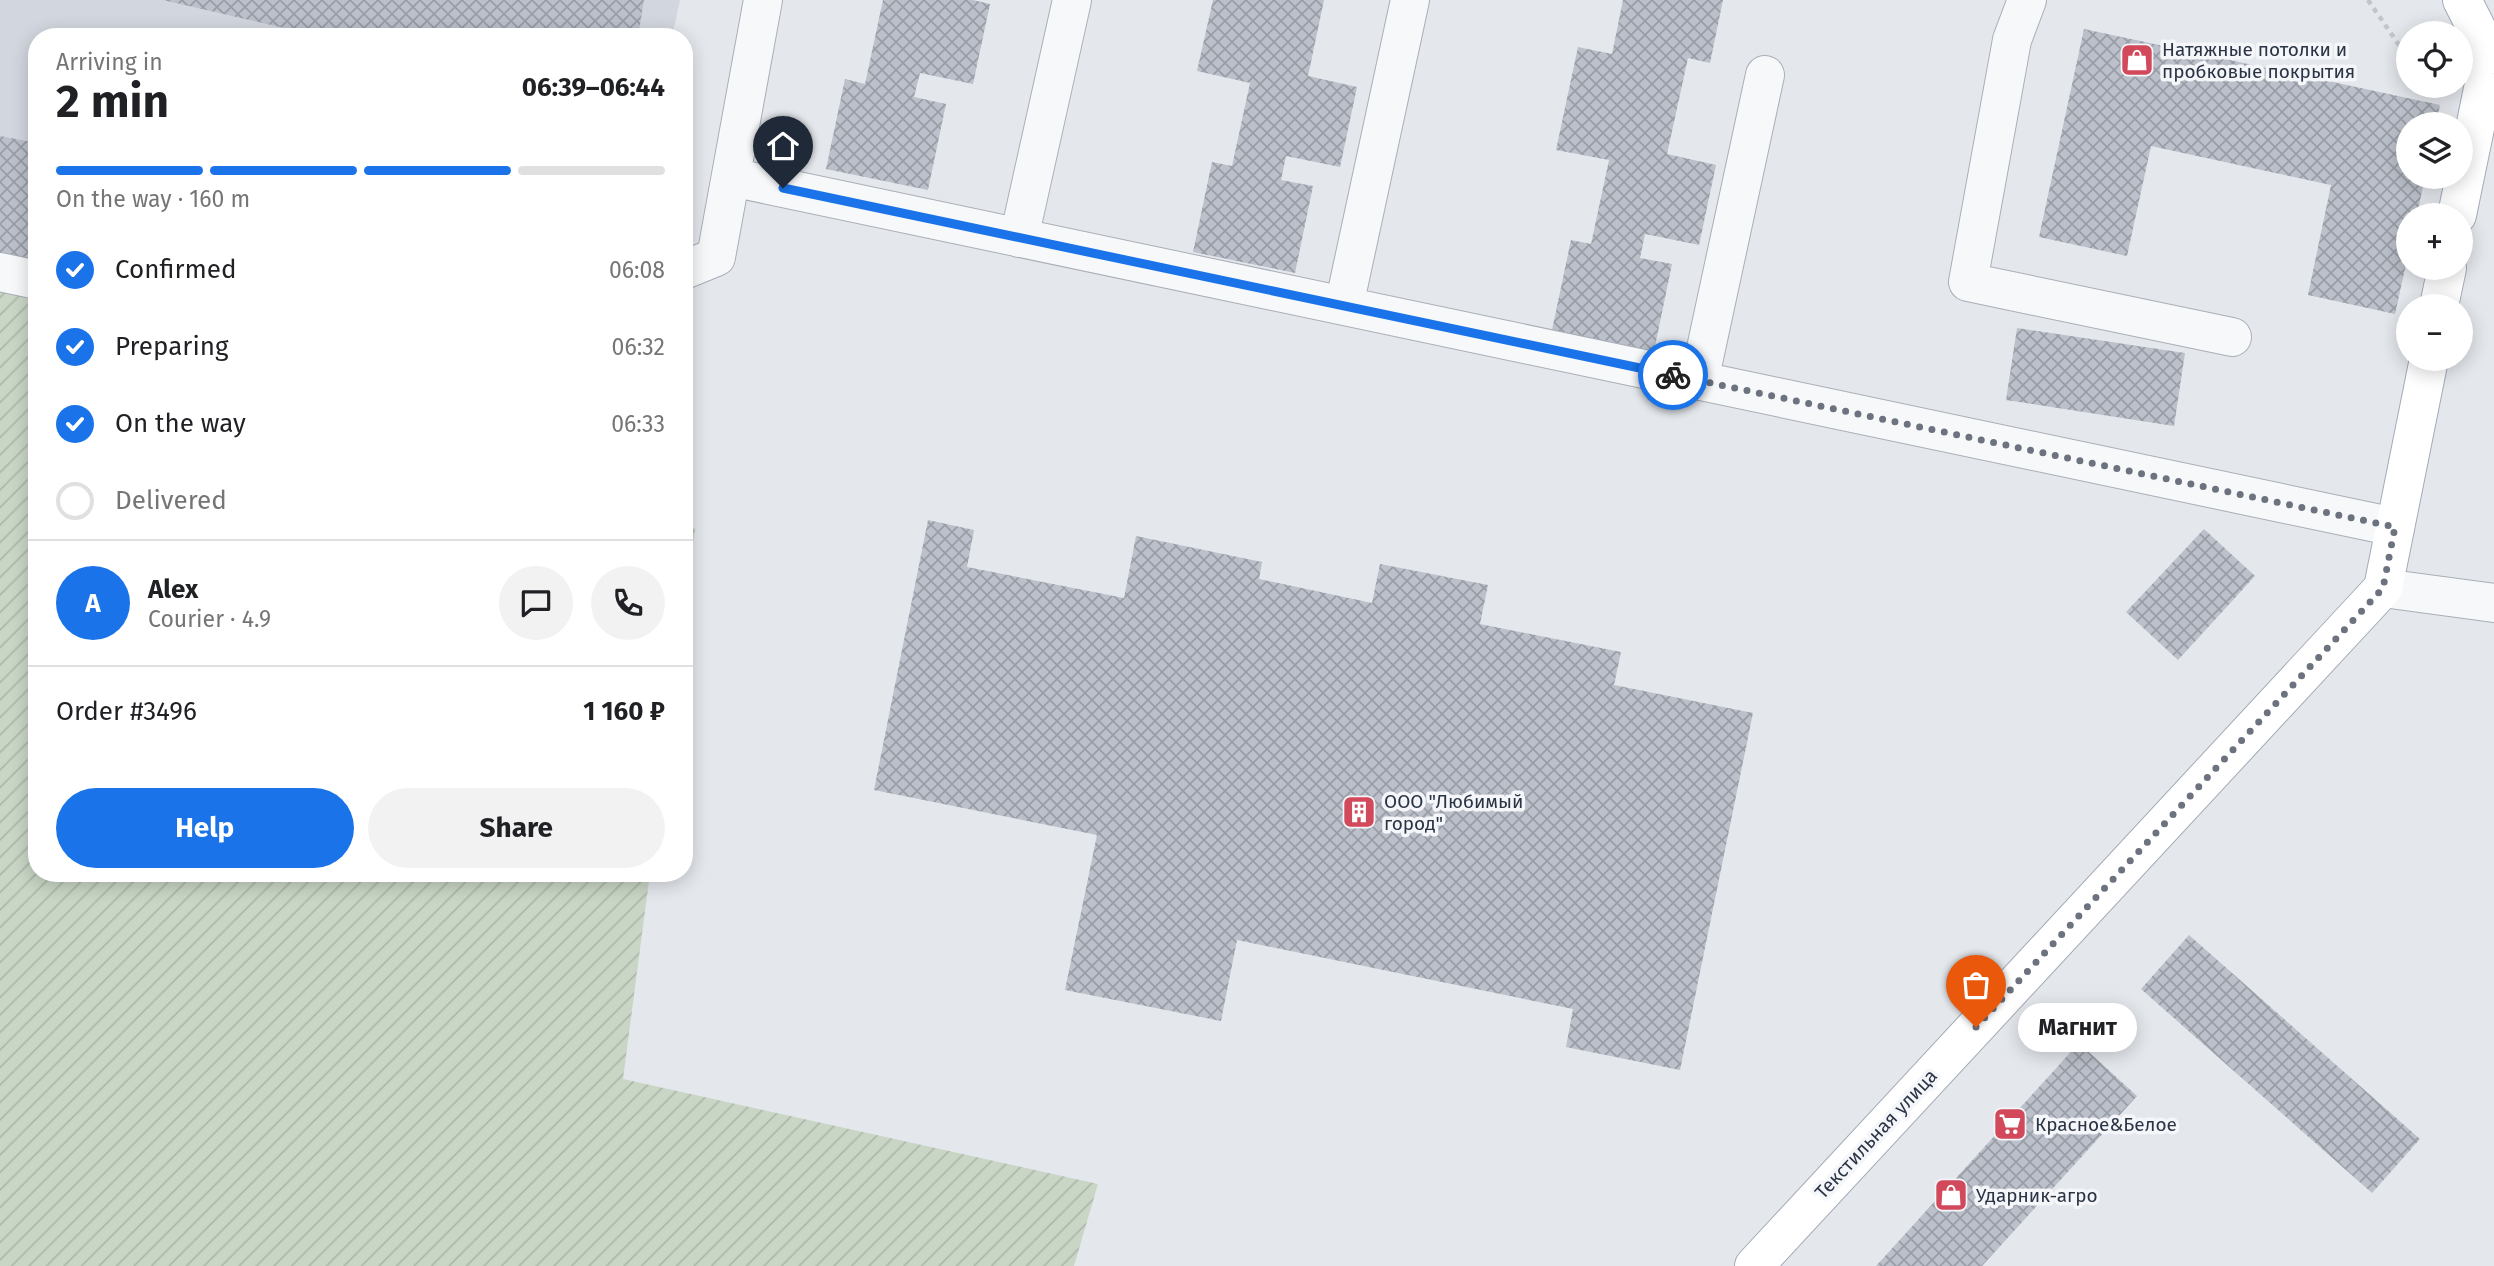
<!DOCTYPE html>
<meta charset="utf-8">
<style>
:root{--surface:#fff;--page:#f2f2f2;--text:#202124;--muted:#757577;--line:#e0e0e0;--accent:#1a73e8}
body{margin:0;font-family:"Fira Sans",sans-serif;background:var(--page);color:var(--text);height:100vh;display:flex;flex-direction:column;font-size:26px;white-space:nowrap}
*{box-sizing:border-box;margin:0}
p{font-size:23px;color:var(--muted)}
.icon{flex:none;width:38px;height:38px;fill:none;stroke:currentColor;stroke-width:2;stroke-linecap:round;stroke-linejoin:round}
.map{position:relative;flex:1;overflow:hidden}
.drawer{position:absolute;left:28px;top:28px;width:665px;height:854px;display:flex;flex-direction:column;background:var(--surface);border-radius:28px;box-shadow:0 4px 18px #0003}
.drawer>*{flex:none}
.controls{position:absolute;left:2396px;top:21px;display:grid;gap:14px}
.controls a{display:grid;place-items:center;width:77px;height:77px;border-radius:50%;background:var(--surface);box-shadow:0 4px 18px #0003;font-size:35px}
.pin{position:absolute;display:grid;place-items:center;width:60px;height:60px;color:#fff;margin:-72px -30px;border-radius:50% 50% 50% 0;rotate:-45deg;box-shadow:0 0 7px #0007}
.pin .icon{rotate:45deg}
.courier{position:absolute;display:grid;place-items:center;width:70px;height:70px;margin:-35px;border:5px solid #1a73e8;border-radius:50%;background:#fff;color:#222;box-shadow:0 2px 9px #0007}
.bubble{position:absolute;height:49px;border-radius:24px;background:var(--surface);box-shadow:0 4px 18px #0003;font-size:23px;font-weight:700;line-height:49px;text-align:center}
.summary em{font-style:normal;font-weight:700}
.summary div{display:flex;flex-direction:column-reverse}
.summary{display:flex;align-items:center;justify-content:space-between;height:119px;padding:0 28px}
h1{font-size:46px;font-weight:700;line-height:52px}
.bar{display:grid;grid-template-columns:repeat(4,1fr);gap:10px 7px;align-content:center;height:84px;padding:0 28px}
.bar i{height:9px;border-radius:5px;background:var(--line)}
.bar .on{background:var(--accent)}
.bar p{grid-column:span 4}
.line{display:flex;align-items:center;gap:18px;padding:0 28px;border-top:2px solid var(--line)}
.line div{flex:1}
.round{display:grid;place-items:center;flex:none;width:74px;height:74px;border-radius:37px;background:var(--page)}
ol{padding:0 28px;list-style:none}
li{display:flex;align-items:center;gap:21px;height:77px}
li p{margin-inline-start:auto}
li .icon{padding:7px;border-radius:50%;background:var(--accent);color:#fff;stroke-width:4}
li:last-child{color:var(--muted)}
li i{width:38px;height:38px;border:4px solid var(--line);border-radius:50%}
.action{display:flex;gap:14px;margin-top:auto;padding:14px 28px}
.action a{flex:1;height:80px;border-radius:42px;background:var(--accent);color:#fff;font-size:28px;font-weight:700;line-height:80px;text-align:center}
.action a+a{background:var(--page);color:var(--text)}
.map>svg:first-child{display:block}
.built{fill:#d2d6de}
.garden{fill:url(#garden-furrows)}
.building{fill:url(#building-cross-hatch)}
.lines{fill:none;stroke-linecap:round;stroke-linejoin:round}
.minor-casing{stroke:#a9aeb7;stroke-width:40}
.major-casing{stroke:#a3abb8;stroke-width:40}
.path{stroke:#c2c5cb;stroke-width:4.5;stroke-dasharray:5 5;stroke-linecap:butt}
.minor{stroke:#f7f8fa;stroke-width:38}
.major{stroke:#fff;stroke-width:38}
.done{stroke:#6c737f;stroke-width:7;stroke-dasharray:0 12.6}
.route{stroke:#1a73e8;stroke-width:9}
.labels{text-anchor:middle;dominant-baseline:central;stroke-width:7;stroke-linejoin:round;paint-order:stroke}
.poi-label{font-size:19px;fill:#2b3445;stroke:#f4f6f9;text-anchor:start}
.street-label{font-size:19px;fill:#2b3445;stroke:#f4f6f9}
</style>
<div class="map">
<svg width="2494" height="1266" viewBox="0 0 2494 1266">
<defs>
<pattern id="garden-furrows" width="10" height="10" patternUnits="userSpaceOnUse" patternTransform="scale(1.75)"><rect width="10" height="10" fill="#c9d6c5"/><path d="M-1 1l2-2M0 10L10 0M9 11l2-2" fill="none" stroke="#adb8ab"/></pattern>
<pattern id="building-cross-hatch" width="8" height="8" patternUnits="userSpaceOnUse" patternTransform="scale(1.75)"><rect width="8" height="8" fill="#bbc0ca"/><path d="M0 0l8 8M0 8l8-8" fill="none" stroke="#989da6"/></pattern>
</defs>
<rect width="100%" height="100%" fill="#e4e7ec"/>
<path class="built" d="M0 0H680L672 37H37V272L0 265Z"/>
<path class="garden" d="M0 288 37 296V873H650L623 1079 1098 1184 1074 1266H0Z
M684 523 695 529 684 610Z"/>
<path class="building" d="M163 0H644L638 37H323Z
M883 0H973L990 4 973 84 920 73 914 97 946 104 928 190 826 169 845 79 865 84Z
M1213 0H1324L1308 76 1357 87 1340 167 1286 156 1281 180 1313 186 1295 273 1193 252 1212 162 1232 166 1250 83 1197 71Z
M1623 0H1723L1710 63 1688 58 1667 154 1716 165 1699 245 1645 234 1640 258 1672 264 1654 351 1552 330 1571 240 1591 244 1609 160 1556 150 1578 47 1612 54Z
M2084 29 2440 105 2436 124H2408V177H2425L2417 215H2408V255L2395 314 2308 295 2331 185 2151 146 2127 256 2039 237Z
M0 136 37 143V263L0 256Z
M2017 328 2185 353 2174 426 2006 400Z
M928 520 974 530 967 567 1124 598 1136 536 1262 562 1259 579 1372 603 1380 564 1488 585 1480 624 1621 652 1614 685 1753 713 1680 1070 1566 1047 1573 1009 1237 940 1221 1021 1065 990 1097 835 874 790Z
M2204 529 2255 576 2178 660 2126 612Z
M2189 935 2420 1139 2372 1193 2141 989Z
M2079 1043 2137 1096 1982 1266H1876Z"/>
<g class="lines">
<defs>
<path id="minor" d="M2027 0 2012 40 1968 282 2232 337
M731 177 2395 527
M1019 238 1072 0
M684 270 716 257 763 0
M0 272 37 280
M1344 306 1410 0
M1699 381 1765 75
M2383 588 2494 603"/>
<path id="major" d="M2462 0 2490 55
M2457 215 2490 55 2494 50
M2439 306 2447 268
M1754 1266 2383 588 2429 359"/>
</defs>
<use href="#minor" class="minor-casing"/>
<use href="#major" class="major-casing"/>
<path class="path" d="M2368 0 2408 58"/>
<use href="#minor" class="minor"/>
<use href="#major" class="major"/>
</g>
<g class="lines">
<path class="done" d="M1673 375 2395 527 2383 588 1976 1027"/>
<path class="route" d="M783 188 1673 375"/>
</g>
<defs>
<symbol id="shop-square" viewBox="-11 -11 22 22"><rect x="-9" y="-9" width="18" height="18" rx="4" fill="#d1495b" stroke="#f4f6f9"/><path d="M-5-2.5h2.3a2.7 3.5 0 0 1 5.4 0H5L5.5 6h-11ZM-1.5-2.5h3a1.5 2.3 0 0 0-3 0Z" fill="#fff"/></symbol>
<symbol id="building-square" viewBox="-11 -11 22 22"><rect x="-9" y="-9" width="18" height="18" rx="4" fill="#d1495b" stroke="#f4f6f9"/><path d="M-4-6H4V6H1V3H-1V6H-4ZM-2.5-4.3h1.7v1.8h-1.7ZM.8-4.3h1.7v1.8H.8ZM-2.5-1h1.7V.8h-1.7ZM.8-1h1.7V.8H.8Z" fill="#fff"/></symbol>
<symbol id="supermarket-square" viewBox="-11 -11 22 22"><rect x="-9" y="-9" width="18" height="18" rx="4" fill="#d1495b" stroke="#f4f6f9"/><path d="M-6-5.5h2.5l.6 2H6L4.5 2H-2.5L-4.4-4H-6ZM-1.5 3.2a1.3 1.3 0 1 0 .1 0ZM3 3.2a1.3 1.3 0 1 0 .1 0Z" fill="#fff"/></symbol>
</defs>
<g fill-rule="evenodd">
<use href="#shop-square" x="2118" y="41" width="38" height="38"/>
<use href="#building-square" x="1340" y="793" width="38" height="38"/>
<use href="#supermarket-square" x="1991" y="1105" width="38" height="38"/>
<use href="#shop-square" x="1932" y="1176" width="38" height="38"/>
</g>
<g class="labels">
<g class="poi-label">
<text x="2162" y="49">Натяжные потолки и<tspan x="2162" dy="22">пробковые покрытия</tspan></text>
<text x="1384" y="801">ООО "Любимый<tspan x="1384" dy="22">город"</tspan></text>
<text x="2035" y="1124">Красное&amp;Белое</text>
<text x="1976" y="1195">Ударник-агро</text>
</g>
<g class="street-label">
<text transform="translate(1876 1134) rotate(-47)">Текстильная улица</text>
</g>
</g>
</svg>
<div class="controls">
<a><svg class="icon" aria-label="locate" viewBox="0 0 24 24"><circle cx="12" cy="12" r="6"/><path d="M12 2v4M12 18v4M2 12h4M18 12h4"/></svg></a>
<a><svg class="icon" aria-label="layers" viewBox="0 0 24 24"><path d="M12 4l9 5-9 5-9-5zM3 14l9 5 9-5"/></svg></a>
<a>+</a>
<a>−</a>
</div>
<div class="pin" style="left:1976px;top:1027px;background:#ea580c"><svg class="icon" aria-label="bag" viewBox="0 0 24 24"><path d="M5 8h14l-1 12H6zM9 8a3 3 0 0 1 6 0"/></svg></div>
<div class="pin" style="left:783px;top:188px;background:#1f2937"><svg class="icon" aria-label="home" viewBox="0 0 24 24"><path d="M3 11l9-7 9 7M6 9v11h12V9"/></svg></div>
<div class="courier" style="left:1673px;top:375px"><svg class="icon" aria-label="bike" viewBox="0 0 24 24"><circle cx="6" cy="16" r="4"/><circle cx="18" cy="16" r="4"/><path d="M6 16l4-8h5l3 8M10 8l3 8H6M13 5h3"/></svg></div>
<div class="bubble" style="left:2018px;top:1003px;width:119px">Магнит</div>
<section class="drawer">
<div class="summary"><div><h1>2 min</h1><p>Arriving in</p></div><em>06:39–06:44</em></div>
<div class="bar"><i class="on"></i><i class="on"></i><i class="on"></i><i></i><p>On the way · 160 m</p></div>
<ol>
<li><svg class="icon" aria-label="check" viewBox="0 0 24 24"><path d="M5 12l5 5 9-10"/></svg>Confirmed<p>06:08</p></li>
<li><svg class="icon" aria-label="check" viewBox="0 0 24 24"><path d="M5 12l5 5 9-10"/></svg>Preparing<p>06:32</p></li>
<li><svg class="icon" aria-label="check" viewBox="0 0 24 24"><path d="M5 12l5 5 9-10"/></svg>On the way<p>06:33</p></li>
<li><i></i>Delivered</li>
</ol>
<div class="line" style="height:126px"><b class="round" style="background:var(--accent);color:#fff">A</b><div><b>Alex</b><p>Courier · 4.9</p></div><a class="round"><svg class="icon" aria-label="chat" viewBox="0 0 24 24"><path d="M4 5h16v11H9l-5 4z"/></svg></a><a class="round"><svg class="icon" aria-label="phone" viewBox="0 0 24 24"><path d="M5 4h4l2 5-3 2q2 4 5 5l2-3 5 2v4C11 20 4 13 5 4z"/></svg></a></div>
<div class="line" style="height:91px"><div>Order #3496</div><b>1 160 ₽</b></div>
<div class="action"><a>Help</a><a>Share</a></div>
</section>
</div>
